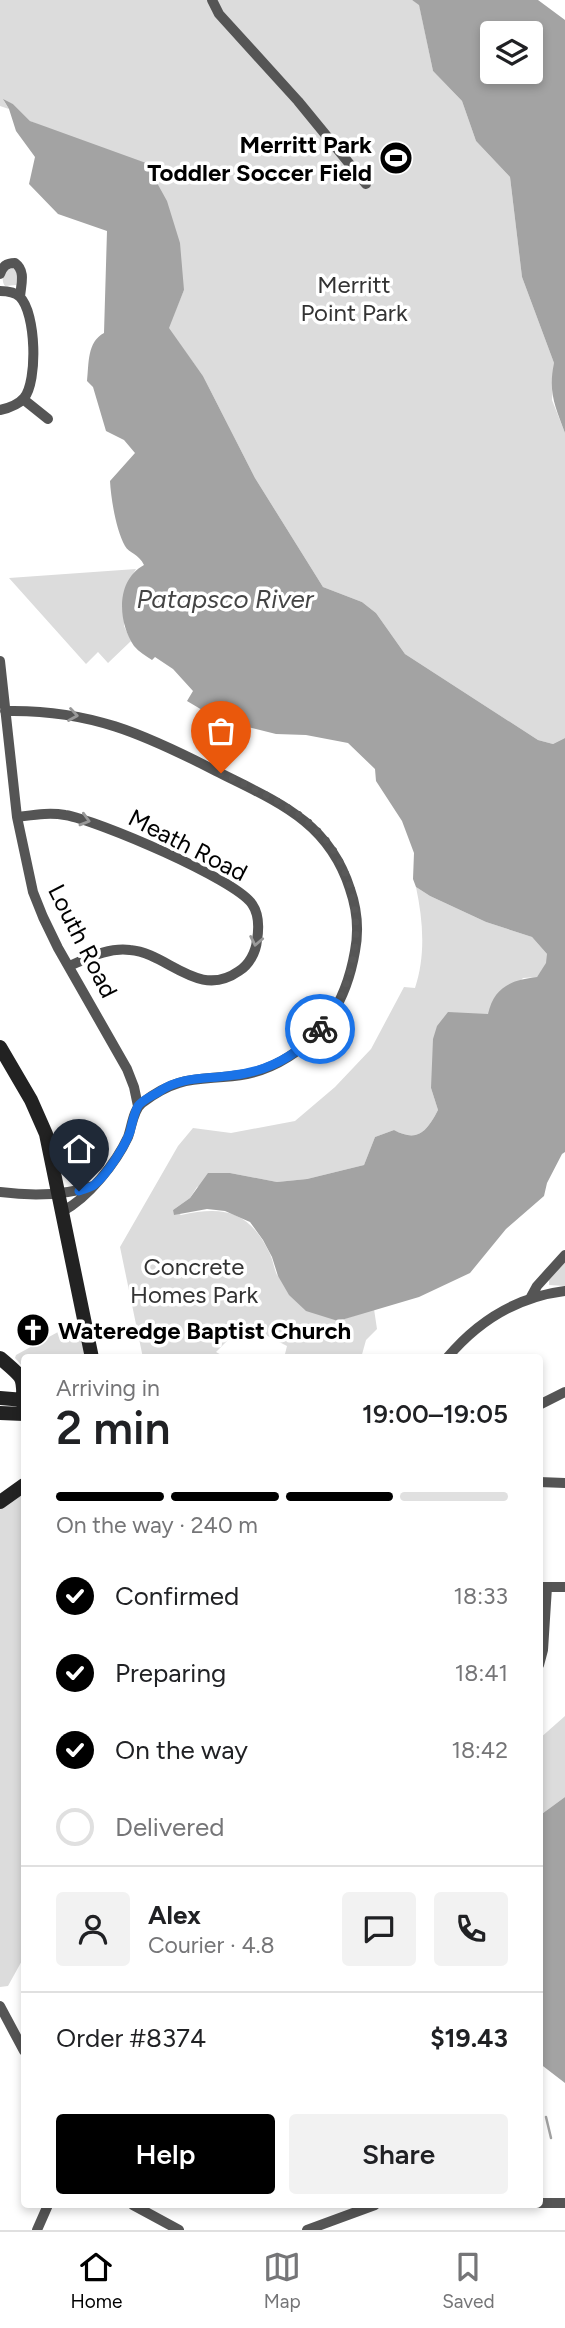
<!DOCTYPE html>
<meta charset="utf-8">
<style>
:root{--surface:#fff;--page:#f2f2f2;--text:#202124;--muted:#757577;--line:#e0e0e0;--accent:#000}
body{margin:0;font-family:Figtree,sans-serif;background:var(--page);color:var(--text);height:100vh;display:flex;flex-direction:column;font-size:26px;white-space:nowrap}
*{box-sizing:border-box;margin:0}
p{font-size:23px;color:var(--muted)}
.icon{flex:none;width:38px;height:38px;fill:none;stroke:currentColor;stroke-width:2;stroke-linecap:round;stroke-linejoin:round}
.map{position:relative;flex:1;overflow:hidden}
.drawer{position:absolute;left:21px;top:1354px;width:522px;height:854px;display:flex;flex-direction:column;background:var(--surface);border-radius:7px;box-shadow:0 4px 10px #0003}
.drawer>*{flex:none}
.buttons{position:absolute;left:480px;top:21px;display:grid;gap:14px}
.buttons a{display:grid;place-items:center;width:63px;height:63px;border-radius:7px;background:var(--surface);box-shadow:0 4px 10px #0003;font-size:35px}
.pin{position:absolute;display:grid;place-items:center;width:60px;height:60px;color:#fff;margin:-72px -30px;border-radius:50% 50% 50% 0;rotate:-45deg;box-shadow:0 0 7px #0007}
.pin .icon{rotate:45deg}
.courier{position:absolute;display:grid;place-items:center;width:70px;height:70px;margin:-35px;border:5px solid #1a73e8;border-radius:50%;background:#fff;color:#222;box-shadow:0 2px 9px #0007}
.headline em{font-style:normal;font-weight:600}
.headline div{display:flex;flex-direction:column-reverse}
.headline{display:flex;align-items:center;justify-content:space-between;height:119px;padding:0 35px}
h1{font-size:46px;font-weight:600;line-height:52px}
.bar{display:grid;grid-template-columns:repeat(4,1fr);gap:10px 7px;align-content:center;height:84px;padding:0 35px}
.bar i{height:9px;border-radius:5px;background:var(--line)}
.bar .selected{background:var(--accent)}
.bar p{grid-column:span 4}
.line{display:flex;align-items:center;gap:18px;padding:0 35px;border-top:2px solid var(--line)}
.line div{flex:1}
.round{display:grid;place-items:center;flex:none;width:74px;height:74px;border-radius:7px;background:var(--page)}
ol{padding:0 35px;list-style:none}
li{display:flex;align-items:center;gap:21px;height:77px}
li p{margin-inline-start:auto}
li .icon{padding:7px;border-radius:50%;background:var(--accent);color:#fff;stroke-width:4}
li:last-child{color:var(--muted)}
li i{width:38px;height:38px;border:4px solid var(--line);border-radius:50%}
.cta{display:flex;gap:14px;margin-top:auto;padding:14px 35px}
.cta a{flex:1;height:80px;border-radius:7px;background:var(--accent);color:#fff;font-size:28px;font-weight:600;line-height:80px;text-align:center}
.cta a+a{background:var(--page);color:var(--text)}
.tabs{display:flex;justify-content:space-around;align-items:center;height:98px;border-top:2px solid var(--line);background:var(--surface);font-size:19px;color:var(--muted)}
.tabs a{display:grid;justify-items:center;gap:4px}
.tabs .selected{color:var(--accent)}
.map>svg:first-child{display:block}
.green{fill:#dcdcdc}
.water{fill:#a3a3a3;fill-rule:evenodd}
.lines{fill:none;stroke-linecap:round;stroke-linejoin:round}
.stream{stroke:#a3a3a3;stroke-width:2.5}
.street{stroke:#555;stroke-width:10}
.secondary{stroke:#222;stroke-width:14}
.oneway{stroke:#999}
.done{stroke:#595959;stroke-width:7;stroke-dasharray:0 12.6}
.route{stroke:#1a73e8;stroke-width:9}
.labels{text-anchor:middle;dominant-baseline:central;stroke-width:7;stroke-linejoin:round;paint-order:stroke}
.poi-label{font-size:24px;font-weight:bold;fill:#000;stroke:#fff;text-anchor:end}
.park-label{font-size:24px;fill:#333;stroke:#fff}
.street-label{font-size:24px;fill:#000;stroke:#fff}
.water-label{font-size:26px;font-style:italic;fill:#444;stroke:#fff}
</style>
<div class="map">
<svg width="565" height="2230" viewBox="0 0 565 2230">
<rect width="100%" height="100%" fill="#fff"/>
<path class="green" d="M0 0H412L419 4 433 71 462 101 476 141 510 177 522 277 554 363 552 400 565 433V738L553 744 538 740 405 654 376 613 362 602 323 587 255 478 203 376 168 328 184 290 51 130 30 121 13 104 4 101 9 109 0 106Z
M10 266 18 271 16 285 5 286C0 279 4 271 10 266Z
M136 569 126 586 124 626 131 641 108 663 98 652 86 664 9 578Z
M416 887 430 896 486 922 532 937 547 954V963L537 977 523 978 488 1014H470L431 1088 438 1110C427 1131 418 1143 394 1130L375 1137 364 1165 307 1179 277 1182 230 1173 197 1187 190 1198 173 1210 181 1215C226 1205 250 1212 270 1254 273 1260 274 1269 277 1275 283 1283 327 1313 338 1321L374 1309 377 1329 366 1340 361 1358H284L287 1346 244 1324 216 1352 227 1358H143L120 1247 178 1146 193 1128 231 1133 295 1121 335 1087 371 1049 404 987 415 988C426 955 423 920 416 887Z
M565 1261V1286L549 1285V1280Z
M78 1321 86 1358H24V1368L15 1358 16 1355Z
M24 1494V1957L8 1986 0 1987V1508Z
M565 1716V1797L539 1816V1739Z"/>
<path class="water" d="M412 0H538L565 20V433C555 406 548 392 554 363L522 277 510 177 476 141 462 101 433 71 419 5ZM530 33V72H492V33Z
M3 99 13 104 30 121 146 163 167 201 180 243 184 290 169 328 203 376 255 478 323 587 362 602 376 613 405 654 538 740 553 744 565 738V1152L562 1154 547 1183 544 1196 506 1229 470 1273 419 1297 338 1321 306 1311 289 1295 278 1276 272 1257 263 1240 250 1222 225 1211 207 1209 174 1215 173 1210 190 1198 208 1173H230L277 1182 307 1179 364 1165 375 1137 394 1130C418 1143 427 1131 438 1110L431 1088 433 1039 437 1026 448 1012 488 1014C494 987 511 980 537 977L546 963 547 954 532 937 486 922 430 896 416 887 413 879 414 853 402 821 376 781 375 769 348 743 306 735 276 734 219 720 187 701 193 691 173 669 155 657 152 660C146 656 139 652 134 646 118 622 115 581 144 565 139 554 129 553 125 546 116 530 111 499 110 481L135 453 124 440 106 431 93 387 87 381C89 363 87 342 104 333L107 231 58 214 29 184 35 157 16 131 9 109Z
M565 1797V2083L539 2063V1816Z"/>
<g class="lines">
<path class="stream" d="M546 2117 551 2138"/>
<path class="street" d="M212 0 219 14 298 101 366 184
M0 274C3 266 6 263 15 263 26 271 21 284 20 297
M0 291C7 291 15 292 20 297 36 313 38 381 24 398 18 405 9 408 0 410
M23 399 48 419
M0 661 17 817 33 892 43 917 58 948 127 1069 134 1087 138 1106
M5 711C89 709 144 734 216 771 275 801 328 820 350 889 357 909 359 930 355 951 350 980 341 1005 322 1028 303 1050 276 1068 247 1074 202 1082 182 1072 142 1103 133 1110 132 1126 128 1137 116 1163 88 1198 63 1211
M17 817C33 815 49 812 65 815 97 820 235 879 252 904 259 914 259 928 257 940 256 952 249 965 239 971 198 1000 168 953 130 950 109 947 88 958 69 966
M0 1192C31 1196 63 1196 93 1186
M531 1297 537 1286 565 1255
M447 1358C478 1321 516 1297 565 1291
M539 1405 565 1392
M539 1482 565 1483
M539 1587H565
M539 1665 543 1650 547 1587
M0 2006 24 2051
M539 2203H565
M133 2205 179 2230
M37 2230 48 2205
M307 2230 375 2205"/>
<path class="secondary" d="M0 1047 31 1100 46 1134 92 1358
M0 1358C30 1383 21 1376 24 1413
M0 1398 24 1400
M0 1413 24 1414
M0 1502 24 1485"/>
</g>
<defs><path id="oneway-chevron" d="M-2-3.5L2.5 0L-2 3.5" fill="none" stroke-width="1.6" stroke-linecap="round" stroke-linejoin="round" transform="scale(1.75)"/></defs>
<g class="oneway">
<use href="#oneway-chevron" transform="translate(73 715) rotate(9)"/>
<use href="#oneway-chevron" transform="translate(85 820) rotate(16)"/>
<use href="#oneway-chevron" transform="translate(256 941) rotate(101)"/>
</g>
<g class="lines">
<path class="done" d="M221 773C250 787 280 800 306 820 370 872 370 969 320 1029"/>
<path class="route" d="M79 1191C83 1189 90 1188 94 1185 106 1176 125 1146 130 1132 132 1124 134 1113 138 1106 142 1100 154 1095 160 1091 180 1077 204 1079 227 1076 264 1073 296 1057 320 1029"/>
</g>
<defs>
<symbol id="stadium-disc" viewBox="-11 -11 22 22"><circle r="9.5" fill="#000" stroke="#fff"/><path d="M0-5a6.5 5 0 1 0 0 10a6.5 5 0 1 0 0-10ZM-3.5-1.8h7v3.6h-7Z" fill="#fff"/></symbol>
<symbol id="church-disc" viewBox="-11 -11 22 22"><circle r="9.5" fill="#000" stroke="#fff"/><path d="M-1.2-6h2.4v3.5h3.3v2.4h-3.3V6h-2.4V-.1h-3.3v-2.4h3.3Z" fill="#fff"/></symbol>
</defs>
<g fill-rule="evenodd">
<use href="#stadium-disc" x="377" y="139" width="38" height="38"/>
<use href="#church-disc" x="14" y="1311" width="38" height="38"/>
</g>
<g class="labels">
<g class="poi-label">
<text x="372" y="144">Merritt Park<tspan x="372" dy="28">Toddler Soccer Field</tspan></text>
<text x="58" y="1330" text-anchor="start">Wateredge Baptist Church</text>
</g>
<g class="park-label">
<text x="354" y="284">Merritt<tspan x="354" dy="28">Point Park</tspan></text>
<text x="194" y="1266">Concrete<tspan x="194" dy="28">Homes Park</tspan></text>
</g>
<g class="street-label">
<text transform="translate(188 845) rotate(27)">Meath Road</text>
<text transform="translate(83 941) rotate(63)">Louth Road</text>
</g>
<g class="water-label">
<text x="225" y="599">Patapsco River</text>
</g>
</g>
</svg>
<div class="buttons">
<a><svg class="icon" aria-label="layers" viewBox="0 0 24 24"><path d="M12 4l9 5-9 5-9-5zM3 14l9 5 9-5"/></svg></a>
</div>
<div class="pin" style="left:221px;top:773px;background:#ea580c"><svg class="icon" aria-label="bag" viewBox="0 0 24 24"><path d="M5 8h14l-1 12H6zM9 8a3 3 0 0 1 6 0"/></svg></div>
<div class="pin" style="left:79px;top:1191px;background:#1f2937"><svg class="icon" aria-label="home" viewBox="0 0 24 24"><path d="M3 11l9-7 9 7M6 9v11h12V9"/></svg></div>
<div class="courier" style="left:320px;top:1029px"><svg class="icon" aria-label="bike" viewBox="0 0 24 24"><circle cx="6" cy="16" r="4"/><circle cx="18" cy="16" r="4"/><path d="M6 16l4-8h5l3 8M10 8l3 8H6M13 5h3"/></svg></div>
<section class="drawer">
<div class="headline"><div><h1>2 min</h1><p>Arriving in</p></div><em>19:00–19:05</em></div>
<div class="bar"><i class="selected"></i><i class="selected"></i><i class="selected"></i><i></i><p>On the way · 240 m</p></div>
<ol>
<li><svg class="icon" aria-label="check" viewBox="0 0 24 24"><path d="M5 12l5 5 9-10"/></svg>Confirmed<p>18:33</p></li>
<li><svg class="icon" aria-label="check" viewBox="0 0 24 24"><path d="M5 12l5 5 9-10"/></svg>Preparing<p>18:41</p></li>
<li><svg class="icon" aria-label="check" viewBox="0 0 24 24"><path d="M5 12l5 5 9-10"/></svg>On the way<p>18:42</p></li>
<li><i></i>Delivered</li>
</ol>
<div class="line" style="height:126px"><a class="round"><svg class="icon" aria-label="person" viewBox="0 0 24 24"><circle cx="12" cy="8" r="4"/><path d="M4 21q1-7 8-7t8 7"/></svg></a><div><b>Alex</b><p>Courier · 4.8</p></div><a class="round"><svg class="icon" aria-label="chat" viewBox="0 0 24 24"><path d="M4 5h16v11H9l-5 4z"/></svg></a><a class="round"><svg class="icon" aria-label="phone" viewBox="0 0 24 24"><path d="M5 4h4l2 5-3 2q2 4 5 5l2-3 5 2v4C11 20 4 13 5 4z"/></svg></a></div>
<div class="line" style="height:91px"><div>Order #8374</div><b>$19.43</b></div>
<div class="cta"><a>Help</a><a>Share</a></div>
</section>
</div>
<nav class="tabs">
<a class="selected"><svg class="icon" aria-label="home" viewBox="0 0 24 24"><path d="M3 11l9-7 9 7M6 9v11h12V9"/></svg>Home</a>
<a><svg class="icon" aria-label="map" viewBox="0 0 24 24"><path d="M3 6l6-2 6 2 6-2v14l-6 2-6-2-6 2zM9 4v14M15 6v14"/></svg>Map</a>
<a><svg class="icon" aria-label="saved" viewBox="0 0 24 24"><path d="M7 4h10v16l-5-4-5 4z"/></svg>Saved</a>
</nav>
